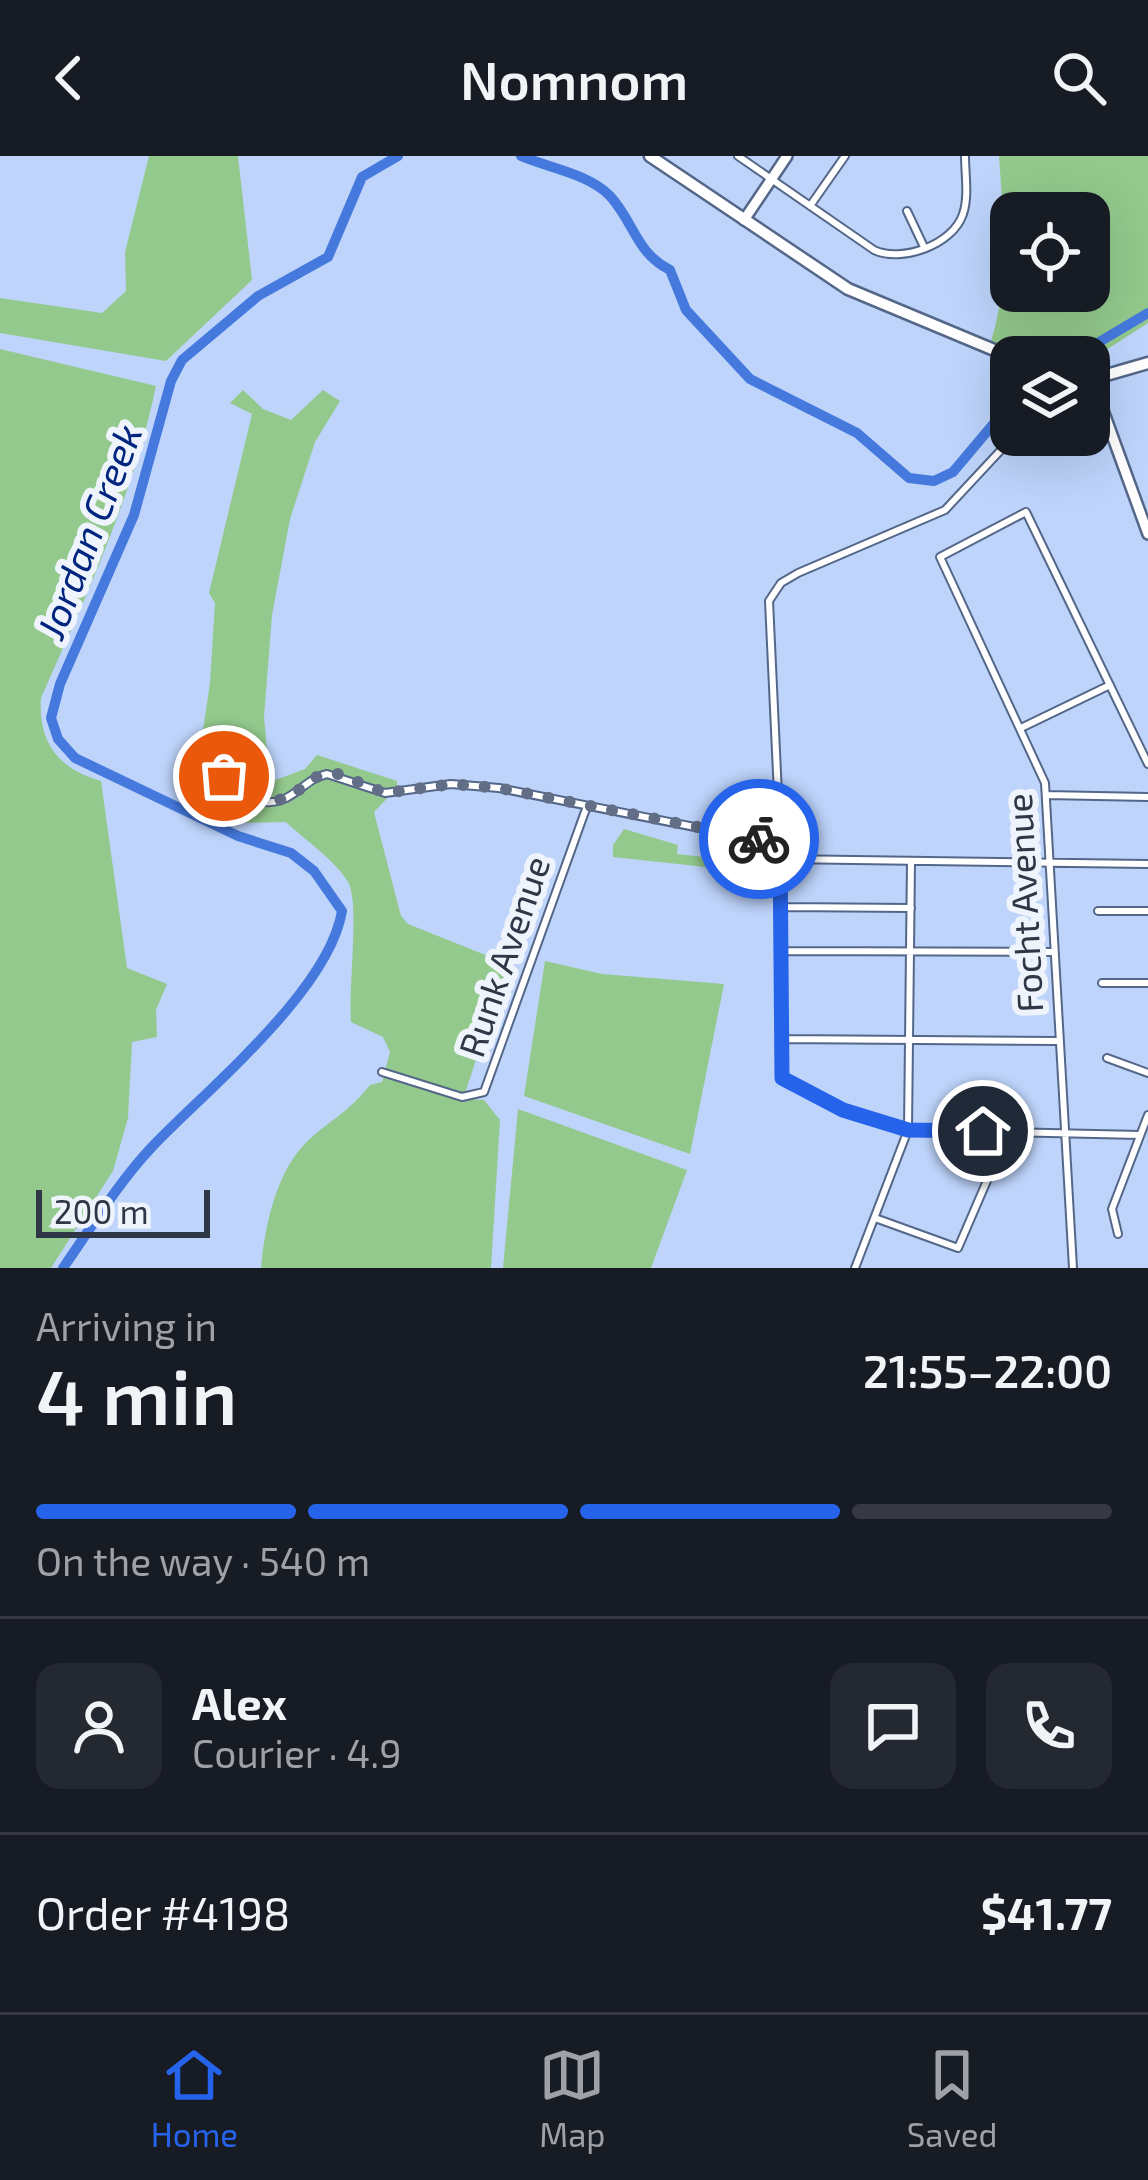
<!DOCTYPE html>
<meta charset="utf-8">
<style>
:root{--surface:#171b24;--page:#242831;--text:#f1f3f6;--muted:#9ea1a6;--line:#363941;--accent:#2563eb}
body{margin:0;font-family:"Exo 2",sans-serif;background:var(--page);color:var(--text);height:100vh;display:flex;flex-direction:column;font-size:45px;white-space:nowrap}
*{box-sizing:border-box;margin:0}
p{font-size:39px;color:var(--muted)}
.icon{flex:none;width:66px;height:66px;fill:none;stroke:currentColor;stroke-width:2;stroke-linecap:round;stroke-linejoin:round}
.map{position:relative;height:1112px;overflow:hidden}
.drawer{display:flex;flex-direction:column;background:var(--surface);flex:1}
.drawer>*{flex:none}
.controls{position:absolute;left:990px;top:36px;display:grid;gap:24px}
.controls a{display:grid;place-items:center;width:120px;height:120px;border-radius:24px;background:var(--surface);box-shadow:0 12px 48px #0002;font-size:60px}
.scale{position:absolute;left:36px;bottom:30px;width:174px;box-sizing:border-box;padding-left:12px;border:6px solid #2f3747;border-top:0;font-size:33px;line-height:42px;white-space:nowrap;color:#2f3747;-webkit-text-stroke:9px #eff4fc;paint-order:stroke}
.pin{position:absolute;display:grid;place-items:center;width:102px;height:102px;color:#fff;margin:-51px;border:6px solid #fff;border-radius:50%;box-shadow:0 3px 12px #0007}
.courier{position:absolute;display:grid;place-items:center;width:120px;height:120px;margin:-60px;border:9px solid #2563eb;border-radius:50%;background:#fff;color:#222;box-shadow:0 3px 15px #0007}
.summary em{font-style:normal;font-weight:600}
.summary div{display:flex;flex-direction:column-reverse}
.summary{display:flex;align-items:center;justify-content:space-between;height:204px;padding:0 36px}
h1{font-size:78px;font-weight:600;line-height:90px}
.bar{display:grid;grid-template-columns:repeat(4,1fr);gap:18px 12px;align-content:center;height:144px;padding:0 36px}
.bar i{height:15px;border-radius:9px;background:var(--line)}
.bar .active{background:var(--accent)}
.bar p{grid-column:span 4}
.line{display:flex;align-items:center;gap:30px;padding:0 36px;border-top:3px solid var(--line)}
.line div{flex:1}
.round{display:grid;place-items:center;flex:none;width:126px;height:126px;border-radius:24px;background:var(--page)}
header{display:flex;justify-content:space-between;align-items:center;height:156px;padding:0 36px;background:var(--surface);font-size:54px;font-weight:600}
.tab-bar{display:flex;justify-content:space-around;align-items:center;height:168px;border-top:3px solid var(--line);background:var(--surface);font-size:33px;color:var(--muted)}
.tab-bar a{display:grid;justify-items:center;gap:6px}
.tab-bar .active{color:var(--accent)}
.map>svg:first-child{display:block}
.green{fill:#93c98c;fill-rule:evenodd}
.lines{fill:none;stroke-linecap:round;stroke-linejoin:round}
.river{stroke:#4579dd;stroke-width:10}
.minor-casing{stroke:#546789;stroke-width:10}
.tertiary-casing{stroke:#546789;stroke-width:14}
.secondary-casing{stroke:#546789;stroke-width:15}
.minor{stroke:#fff;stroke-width:6}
.tertiary{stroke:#fff;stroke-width:9}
.secondary{stroke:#fff;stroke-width:10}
.done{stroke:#616e86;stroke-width:12;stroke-dasharray:0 21.6}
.route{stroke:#2563eb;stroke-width:15}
.labels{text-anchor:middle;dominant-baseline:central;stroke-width:12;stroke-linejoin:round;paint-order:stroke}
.street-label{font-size:36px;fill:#2f3747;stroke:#eff4fc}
.water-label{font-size:39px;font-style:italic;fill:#00257e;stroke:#eff4fc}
</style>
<header><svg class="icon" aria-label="back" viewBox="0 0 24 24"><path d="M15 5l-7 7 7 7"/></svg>Nomnom<svg class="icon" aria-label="search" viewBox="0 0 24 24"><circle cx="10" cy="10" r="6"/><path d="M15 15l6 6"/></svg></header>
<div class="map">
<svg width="1148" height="1112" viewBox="0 0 1148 1112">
<rect width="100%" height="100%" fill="#bed4fb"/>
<path class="green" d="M149 0H238L252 124 166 205 0 177V142L102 157 126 135 125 96Z
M999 0H1148V167L1089 205 1034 201 991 185C1010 126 1003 62 999 0ZM1011 57H1089V135H1011Z
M0 193 156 230C133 340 86 440 41 542 38 586 58 613 101 625L127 812 167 828 156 854 157 881 132 886 128 962 113 1015 51 1112H0Z
M243 234 263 253 291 264 323 234 340 245 315 286 290 363 272 459 264 561 270 626 305 613 317 599 397 625V632L374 656 401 760 408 768 508 808 463 943 484 944 500 964 491 1112H261C265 1068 277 1010 313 980 337 960 350 954 370 929L382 926 390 896 383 881 351 866C348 833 360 746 348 726 335 704 305 684 286 666L236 667 193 641 210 527 215 447 209 437 252 258 230 247Z
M624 673 678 689 677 698 704 701 742 689 733 714 613 701V689Z
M545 805 602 818 724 828 690 998 524 940Z
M518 953 687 1014 651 1112H503Z"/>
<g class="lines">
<path class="river" d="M521 0C549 12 589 18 610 40 634 66 636 97 670 114L686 154 750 223 857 277 909 322 934 325 953 316 1011 247
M1074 201 1148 157
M63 1112C91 1072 118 1027 151 992 206 934 329 835 342 755L314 715 291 697 238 680 75 602 58 583 51 562 60 528 134 359 171 225 182 204 258 140 328 101 362 21 398 0"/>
<defs>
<path id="minor" d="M738 0 874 94C901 107 953 89 963 58 969 41 965 18 965 0
M810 50 845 0
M907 55 924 91
M1015 279 945 354 798 417 781 427 769 445 781 703V920L843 954 908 974 1140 979
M1023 571 1110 529
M207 582C215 612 246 659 284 643 300 636 309 622 327 618L385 637 451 628 499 632 780 688
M1046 639 1148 641
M781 703 1148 708
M782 751 911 752
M1098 755H1148
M782 795 1052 796
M1102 827H1148
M781 883 1058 885
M1107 902 1148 917
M382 916 462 941 484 936 587 650
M875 1062 958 1092 1008 976
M1118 1078 1112 1053 1148 959
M855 1112 908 974 911 705
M1073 1112 1045 627 940 401 1026 356 1148 608"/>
<path id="tertiary" d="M744 64 787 0
M1092 224 1148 378"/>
<path id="secondary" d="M650 0 848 133 1011 201
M1089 224 1148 207"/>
</defs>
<use href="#minor" class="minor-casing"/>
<use href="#tertiary" class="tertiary-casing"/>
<use href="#secondary" class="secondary-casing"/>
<use href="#minor" class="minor"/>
<use href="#tertiary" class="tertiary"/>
<use href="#secondary" class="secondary"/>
</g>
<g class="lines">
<path class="done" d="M224 620 244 638 269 646 288 642 316 621 338 618 385 637 452 628 499 632 759 683"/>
<path class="route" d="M759 683 780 688 782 922 843 954 908 974 983 975"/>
</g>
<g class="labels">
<g class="street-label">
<text transform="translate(1023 747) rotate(-93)">Focht Avenue</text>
<text transform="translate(503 800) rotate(-71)">Runk Avenue</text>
</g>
<g class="water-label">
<text transform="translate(88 375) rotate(-69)">Jordan Creek</text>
</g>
</g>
</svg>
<div class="controls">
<a><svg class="icon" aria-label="locate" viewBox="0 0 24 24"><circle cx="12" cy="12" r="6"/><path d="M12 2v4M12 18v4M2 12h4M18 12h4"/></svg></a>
<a><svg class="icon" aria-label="layers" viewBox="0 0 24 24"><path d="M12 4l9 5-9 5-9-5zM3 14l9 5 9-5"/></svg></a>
</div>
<div class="scale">200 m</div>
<div class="pin" style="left:224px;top:620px;background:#ea580c"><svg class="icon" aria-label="bag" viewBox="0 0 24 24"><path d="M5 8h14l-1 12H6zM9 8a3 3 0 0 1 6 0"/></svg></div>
<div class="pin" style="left:983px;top:975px;background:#1f2937"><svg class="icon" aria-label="home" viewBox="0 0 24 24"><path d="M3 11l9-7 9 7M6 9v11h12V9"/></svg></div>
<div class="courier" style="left:759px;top:683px"><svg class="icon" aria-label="bike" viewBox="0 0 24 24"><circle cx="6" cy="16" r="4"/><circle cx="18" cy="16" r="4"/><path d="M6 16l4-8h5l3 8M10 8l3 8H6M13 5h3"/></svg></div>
</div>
<section class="drawer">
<div class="summary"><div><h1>4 min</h1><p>Arriving in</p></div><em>21:55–22:00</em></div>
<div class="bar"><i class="active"></i><i class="active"></i><i class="active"></i><i></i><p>On the way · 540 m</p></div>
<div class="line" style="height:216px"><a class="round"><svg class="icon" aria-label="person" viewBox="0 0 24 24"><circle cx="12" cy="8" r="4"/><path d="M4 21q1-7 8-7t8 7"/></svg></a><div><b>Alex</b><p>Courier · 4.9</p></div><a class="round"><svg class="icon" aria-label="chat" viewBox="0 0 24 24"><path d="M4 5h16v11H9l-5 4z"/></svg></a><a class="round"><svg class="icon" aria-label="phone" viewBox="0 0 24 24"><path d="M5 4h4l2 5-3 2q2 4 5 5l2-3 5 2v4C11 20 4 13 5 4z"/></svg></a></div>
<div class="line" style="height:156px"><div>Order #4198</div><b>$41.77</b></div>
</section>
<nav class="tab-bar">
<a class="active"><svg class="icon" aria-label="home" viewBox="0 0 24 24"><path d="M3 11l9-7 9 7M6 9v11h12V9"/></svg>Home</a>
<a><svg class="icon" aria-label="map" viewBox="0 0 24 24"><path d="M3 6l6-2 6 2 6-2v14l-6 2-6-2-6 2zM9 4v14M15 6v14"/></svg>Map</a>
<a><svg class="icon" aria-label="saved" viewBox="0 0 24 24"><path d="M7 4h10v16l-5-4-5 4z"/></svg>Saved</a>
</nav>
